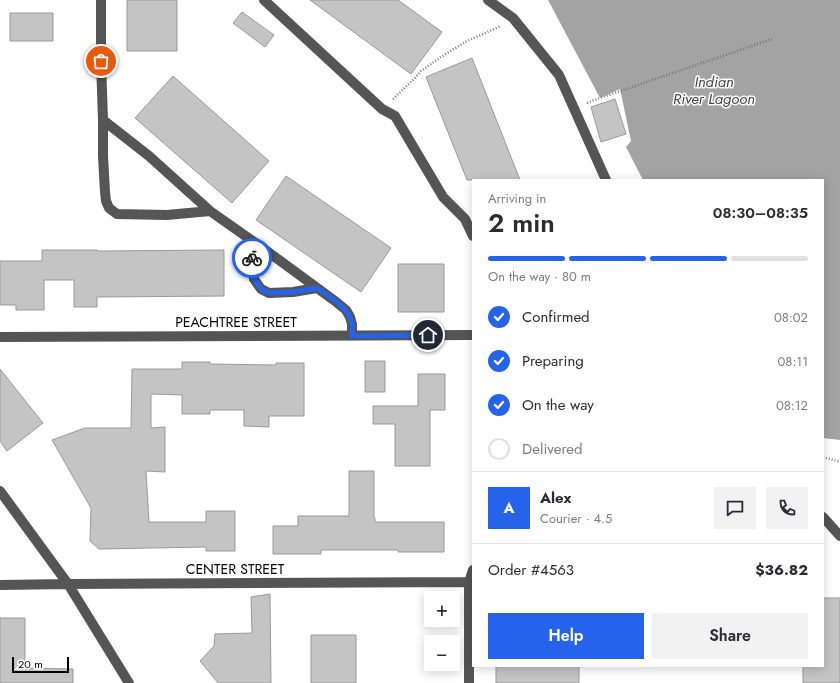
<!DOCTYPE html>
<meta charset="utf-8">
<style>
:root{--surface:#fff;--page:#f2f2f3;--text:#2b2b33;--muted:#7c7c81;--line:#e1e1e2;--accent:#2563eb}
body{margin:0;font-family:Jost,sans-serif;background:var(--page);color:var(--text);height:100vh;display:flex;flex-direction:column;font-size:15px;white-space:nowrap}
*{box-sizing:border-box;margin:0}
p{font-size:13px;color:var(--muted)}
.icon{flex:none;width:22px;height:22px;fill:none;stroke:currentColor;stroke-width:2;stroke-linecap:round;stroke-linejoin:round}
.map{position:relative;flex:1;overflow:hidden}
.side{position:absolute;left:472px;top:179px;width:352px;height:488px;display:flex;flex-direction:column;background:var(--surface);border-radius:0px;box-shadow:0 2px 10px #0003}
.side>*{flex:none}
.fabs{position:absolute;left:424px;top:591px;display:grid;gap:8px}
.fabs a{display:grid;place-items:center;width:36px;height:36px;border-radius:0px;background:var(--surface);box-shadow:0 2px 10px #0003;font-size:20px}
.scale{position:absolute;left:12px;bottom:10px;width:57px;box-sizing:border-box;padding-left:4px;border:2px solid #000;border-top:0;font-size:11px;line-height:14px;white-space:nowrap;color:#000;-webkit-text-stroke:3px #fff;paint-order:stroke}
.pin{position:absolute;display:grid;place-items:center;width:34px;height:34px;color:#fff;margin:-17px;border:2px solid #fff;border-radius:50%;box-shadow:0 1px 4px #0007}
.courier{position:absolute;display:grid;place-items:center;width:40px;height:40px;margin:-20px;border:3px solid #2563eb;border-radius:50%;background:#fff;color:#222;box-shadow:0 1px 5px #0007}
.head em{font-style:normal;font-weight:600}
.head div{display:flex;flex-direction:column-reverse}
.head{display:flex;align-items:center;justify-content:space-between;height:68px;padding:0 16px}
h1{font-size:26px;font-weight:600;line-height:30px}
.bar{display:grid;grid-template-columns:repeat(4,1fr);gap:6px 4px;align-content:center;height:48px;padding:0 16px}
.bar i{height:5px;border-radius:3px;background:var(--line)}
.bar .selected{background:var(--accent)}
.bar p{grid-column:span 4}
.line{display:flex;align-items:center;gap:10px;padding:0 16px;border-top:1px solid var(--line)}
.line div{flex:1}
.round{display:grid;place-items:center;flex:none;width:42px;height:42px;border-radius:0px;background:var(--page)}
ol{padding:0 16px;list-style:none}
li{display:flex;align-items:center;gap:12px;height:44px}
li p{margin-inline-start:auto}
li .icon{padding:4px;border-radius:50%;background:var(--accent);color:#fff;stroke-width:4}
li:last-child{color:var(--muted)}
li i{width:22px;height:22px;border:2px solid var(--line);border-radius:50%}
.button{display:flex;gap:8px;margin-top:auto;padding:8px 16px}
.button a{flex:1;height:46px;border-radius:0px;background:var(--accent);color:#fff;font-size:16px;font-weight:600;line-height:46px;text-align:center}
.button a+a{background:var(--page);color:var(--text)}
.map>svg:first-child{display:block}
.water{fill:#a3a3a3}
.building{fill:#c4c4c4;stroke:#999}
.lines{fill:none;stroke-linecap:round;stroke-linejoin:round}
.path{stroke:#777;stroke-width:2.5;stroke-dasharray:1 2;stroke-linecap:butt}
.minor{stroke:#555;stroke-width:10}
.done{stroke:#595959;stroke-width:4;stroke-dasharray:0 7.2}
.route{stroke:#2563eb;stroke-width:5}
.labels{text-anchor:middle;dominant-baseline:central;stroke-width:3;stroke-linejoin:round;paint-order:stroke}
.street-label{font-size:14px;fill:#000;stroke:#fff}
.water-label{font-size:15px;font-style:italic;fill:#444;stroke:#fff}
</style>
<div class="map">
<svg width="840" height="683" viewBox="0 0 840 683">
<rect width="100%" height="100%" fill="#fff"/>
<path class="water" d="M548 0H840V440L823 438V180H643L626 147 631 141 620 89 600 98Z"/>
<path class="building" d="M127 0H177V51H127Z
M310 0H398L442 32 411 74Z
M242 12 274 35 265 47 233 23Z
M10 13H53V41H10Z
M472 58 520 180H467L426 77Z
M173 76 269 161 232 203 135 118Z
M615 99 626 134 601 142 591 107Z
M286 176 391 248 361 292 256 220Z
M42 250H97V251L224 250V296L97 297V307H74V280H44V310H16V305H0V261H42Z
M398 264H444V312H398Z
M365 361H385V392H365Z
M182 362H210V364L276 365V363H304V416H269V427L244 426V410H210V414H182V395L151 394V428L165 427V472L146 471 149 522H206V511H235V551H206V547L99 549 90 541 91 508 52 440 85 428H131L132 369H182Z
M0 369 43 423 7 451 0 441Z
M418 374H445V410H430V466H395V424H373V406H418Z
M349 471H374V518H375V522H444V552H398V550H321V554H273V526H298V516H349Z
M270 594 271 683H218L200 661 214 646 215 634 252 633 251 597Z
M823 598H840V683H803V666H823Z
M0 618H25V668L73 669V683H0Z
M311 635H356V683H311Z
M496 666H579V683H496Z"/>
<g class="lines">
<path class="path" d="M393 99 415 78 421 71 441 57 467 41 501 26
M587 103 600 98 772 39
M823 457 840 462"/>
<path class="minor" d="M101 0V61L103 120V156L105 192 106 201 109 208 117 214 167 215 210 211
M264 0 382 109 395 116 443 197 465 219 473 236
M488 0 513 18 559 75 606 180
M103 120 149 156 210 211 264 249 335 301 346 310 350 317 352 324V336
M251 240 254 279 261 289 269 293 293 292 317 288
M0 337 473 335
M0 491 68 584 129 683
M823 517 840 536
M0 585 68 584 469 582
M469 683V582L473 570"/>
</g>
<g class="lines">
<path class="done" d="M101 61 103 120V156L105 192 106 201 109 208 117 214H129L166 215 210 211 251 240 252 258"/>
<path class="route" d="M252 258 254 279 261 289 269 293 293 292 317 288C330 297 348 307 352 323 353 327 352 332 352 336L428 335"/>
</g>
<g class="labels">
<g class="street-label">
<text x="236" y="322">PEACHTREE STREET</text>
<text x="235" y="569">CENTER STREET</text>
</g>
<g class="water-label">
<text x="714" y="82">Indian<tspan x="714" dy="17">River Lagoon</tspan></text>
</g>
</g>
</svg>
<div class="fabs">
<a>+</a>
<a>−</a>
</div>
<div class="scale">20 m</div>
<div class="pin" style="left:101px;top:61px;background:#ea580c"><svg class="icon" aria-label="bag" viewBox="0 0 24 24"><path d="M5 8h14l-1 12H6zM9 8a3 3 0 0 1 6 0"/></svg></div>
<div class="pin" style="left:428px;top:335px;background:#1f2937"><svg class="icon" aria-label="home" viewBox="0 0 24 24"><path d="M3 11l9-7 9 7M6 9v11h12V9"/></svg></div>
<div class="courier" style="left:252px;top:258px"><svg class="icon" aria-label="bike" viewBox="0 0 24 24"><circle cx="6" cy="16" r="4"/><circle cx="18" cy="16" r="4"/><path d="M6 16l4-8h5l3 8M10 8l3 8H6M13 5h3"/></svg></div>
<section class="side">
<div class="head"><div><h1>2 min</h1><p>Arriving in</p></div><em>08:30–08:35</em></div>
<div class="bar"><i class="selected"></i><i class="selected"></i><i class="selected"></i><i></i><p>On the way · 80 m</p></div>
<ol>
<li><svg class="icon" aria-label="check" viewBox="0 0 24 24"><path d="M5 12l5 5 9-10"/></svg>Confirmed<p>08:02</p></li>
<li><svg class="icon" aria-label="check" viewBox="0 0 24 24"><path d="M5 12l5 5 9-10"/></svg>Preparing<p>08:11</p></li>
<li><svg class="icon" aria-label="check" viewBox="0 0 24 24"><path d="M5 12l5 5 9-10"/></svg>On the way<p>08:12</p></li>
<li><i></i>Delivered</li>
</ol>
<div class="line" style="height:72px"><b class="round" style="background:var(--accent);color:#fff">A</b><div><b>Alex</b><p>Courier · 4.5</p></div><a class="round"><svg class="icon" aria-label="chat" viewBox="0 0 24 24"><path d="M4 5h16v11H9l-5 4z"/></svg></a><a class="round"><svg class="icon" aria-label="phone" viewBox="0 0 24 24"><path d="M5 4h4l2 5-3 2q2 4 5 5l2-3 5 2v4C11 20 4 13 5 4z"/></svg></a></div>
<div class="line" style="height:52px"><div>Order #4563</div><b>$36.82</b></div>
<div class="button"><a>Help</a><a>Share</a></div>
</section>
</div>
